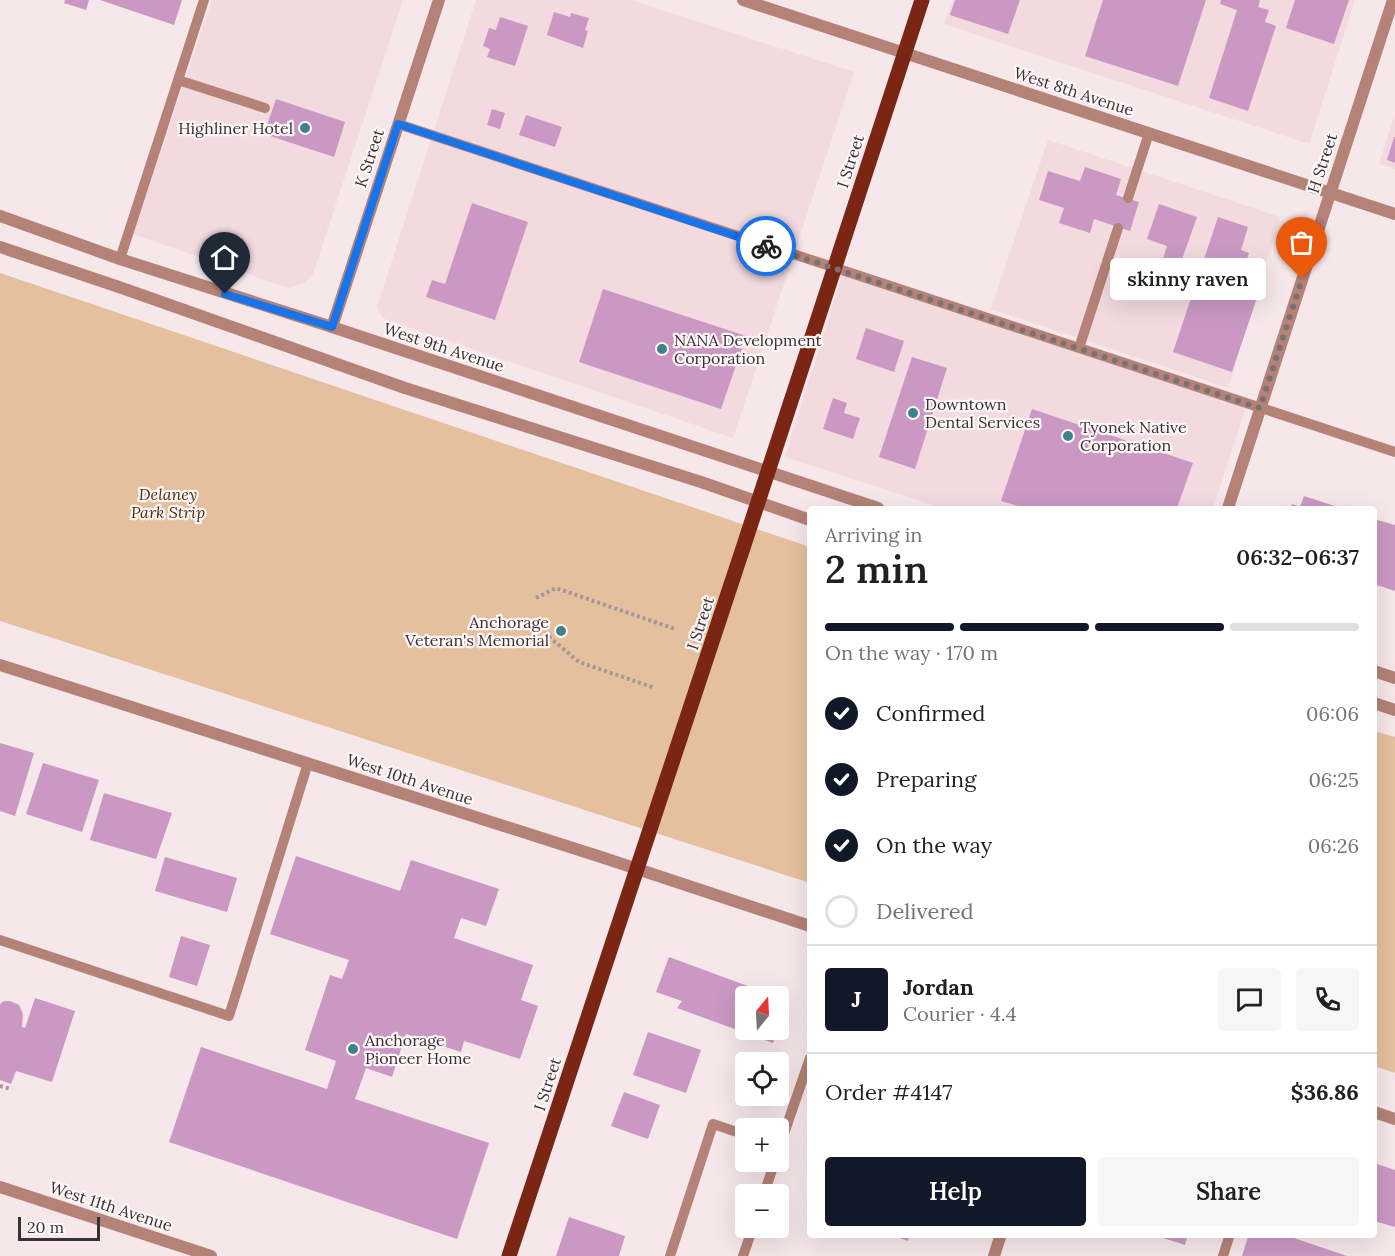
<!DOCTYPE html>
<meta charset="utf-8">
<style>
:root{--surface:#fff;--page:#f6f6f6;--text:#202124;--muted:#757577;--line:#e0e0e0;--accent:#111827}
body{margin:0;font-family:Lora,serif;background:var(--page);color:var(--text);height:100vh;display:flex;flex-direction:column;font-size:22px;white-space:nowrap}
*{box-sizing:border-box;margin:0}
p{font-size:20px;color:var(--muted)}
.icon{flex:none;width:33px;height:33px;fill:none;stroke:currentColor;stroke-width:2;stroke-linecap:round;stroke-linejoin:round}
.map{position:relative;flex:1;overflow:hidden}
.details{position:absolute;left:807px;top:506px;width:570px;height:732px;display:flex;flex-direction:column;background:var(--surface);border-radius:6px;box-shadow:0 6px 24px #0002}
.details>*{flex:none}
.needle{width:39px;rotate:18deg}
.tools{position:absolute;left:735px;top:986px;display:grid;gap:12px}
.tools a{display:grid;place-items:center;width:54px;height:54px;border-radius:6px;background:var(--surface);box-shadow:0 6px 24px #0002;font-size:30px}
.scale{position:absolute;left:18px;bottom:15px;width:82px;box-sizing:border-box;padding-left:6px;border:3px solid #373233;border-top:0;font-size:16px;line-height:21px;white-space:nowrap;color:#373233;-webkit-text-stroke:4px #fff6f8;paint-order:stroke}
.pin{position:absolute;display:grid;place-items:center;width:51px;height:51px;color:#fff;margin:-62px -26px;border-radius:50% 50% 50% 0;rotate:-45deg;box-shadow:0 0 6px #0007}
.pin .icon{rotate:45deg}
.courier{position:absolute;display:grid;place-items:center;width:60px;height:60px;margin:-30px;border:4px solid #1a73e8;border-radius:50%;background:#fff;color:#222;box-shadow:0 2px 8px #0007}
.bubble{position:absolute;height:42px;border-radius:6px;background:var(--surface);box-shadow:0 6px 24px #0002;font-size:20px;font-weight:600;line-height:42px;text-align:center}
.head em{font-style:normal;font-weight:600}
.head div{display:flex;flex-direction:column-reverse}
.head{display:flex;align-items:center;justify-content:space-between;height:102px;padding:0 18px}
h1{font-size:39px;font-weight:600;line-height:45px}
.bar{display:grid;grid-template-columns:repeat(4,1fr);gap:9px 6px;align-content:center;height:72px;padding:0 18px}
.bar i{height:8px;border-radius:4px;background:var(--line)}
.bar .active{background:var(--accent)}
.bar p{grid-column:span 4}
.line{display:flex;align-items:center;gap:15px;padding:0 18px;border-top:2px solid var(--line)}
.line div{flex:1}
.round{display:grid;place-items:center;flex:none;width:63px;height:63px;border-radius:6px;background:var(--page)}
ol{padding:0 18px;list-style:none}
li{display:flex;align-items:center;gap:18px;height:66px}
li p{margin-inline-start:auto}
li .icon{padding:6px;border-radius:50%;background:var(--accent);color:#fff;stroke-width:4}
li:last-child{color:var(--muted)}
li i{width:33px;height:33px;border:3px solid var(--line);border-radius:50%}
.button{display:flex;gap:12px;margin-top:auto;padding:12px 18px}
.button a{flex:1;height:69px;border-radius:6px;background:var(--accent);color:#fff;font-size:24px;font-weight:600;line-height:69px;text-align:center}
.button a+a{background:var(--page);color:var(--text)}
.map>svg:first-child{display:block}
.built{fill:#f2dadf}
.green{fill:#e5c09e}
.building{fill:#cb98c4}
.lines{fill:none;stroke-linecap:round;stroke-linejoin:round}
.path{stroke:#a2989a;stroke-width:4;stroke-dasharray:3 3;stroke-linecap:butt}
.service{stroke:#b48276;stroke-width:10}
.minor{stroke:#b48276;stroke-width:12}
.tertiary{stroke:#b48276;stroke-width:12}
.primary{stroke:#7b2614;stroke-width:15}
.done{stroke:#7a7173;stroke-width:6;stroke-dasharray:0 10.8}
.route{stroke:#1a73e8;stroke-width:8}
.poi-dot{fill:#3c838d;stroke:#fff6f8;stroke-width:2}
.labels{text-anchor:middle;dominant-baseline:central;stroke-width:4.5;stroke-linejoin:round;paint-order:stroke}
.street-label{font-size:16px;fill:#373233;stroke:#fff6f8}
.poi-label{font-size:16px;fill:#373233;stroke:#fff6f8;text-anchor:start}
.park-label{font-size:16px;font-style:italic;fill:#4e2e09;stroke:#fff6f8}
</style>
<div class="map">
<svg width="1395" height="1256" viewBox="0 0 1395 1256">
<rect width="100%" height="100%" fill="#f6e7ea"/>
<path class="built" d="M212 0H403L313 274 304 283 288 288 133 234Z
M476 0H631L854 72 733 438 382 318 377 307Z
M953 0H1355L1309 144 944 24Z
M1395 114V169L1379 164Z
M1048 140 1280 217 1228 388 991 309Z
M845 266 1249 398 1213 508H942L785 457Z"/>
<path class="green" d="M0 273 810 547V883L0 621Z
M1374 731 1395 737V1073L1374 1066Z"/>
<path class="building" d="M65 0H89L86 10 64 3Z
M100 0H182L174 25Z
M955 0H1020L1008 34 950 15Z
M1103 0H1206L1178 86 1085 56Z
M1221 0H1260L1258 7 1269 10 1265 22 1276 26 1248 111 1209 98 1237 10 1220 4Z
M1295 0H1349L1334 44 1286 28Z
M554 12 570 17 571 13 589 18 585 30 588 31 583 48 547 35Z
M500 17 528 26 515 66 487 57 490 49 483 46 489 28 496 30Z
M276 99 345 122 334 157 264 134Z
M492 109 505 113 500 129 487 125Z
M526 115 562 127 555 147 519 135Z
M1394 137H1395V163L1387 160Z
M1085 167 1121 179 1116 195 1139 202 1130 231 1094 219 1090 233 1059 223 1064 208 1039 200 1048 171 1080 181Z
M472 203 528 222 495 320 426 297 432 280 445 284Z
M1159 204 1197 217 1180 265 1163 259 1167 246 1147 239Z
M1218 217 1248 227 1241 250 1249 253 1245 265 1266 271 1232 372 1173 352Z
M603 289 746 336 721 409 579 362Z
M866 328 904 341 894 372 856 359Z
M912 357 947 368 915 469 879 457Z
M833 398 847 403 844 413 860 418 853 439 823 429Z
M1032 409 1193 463 1177 508H1025L1001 501Z
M1304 496 1341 508H1291L1292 504 1300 507Z
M1374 519 1395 525V591L1374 584Z
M0 743 34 753 15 816 0 811Z
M43 763 99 780 82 832 26 814Z
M104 793 172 813 156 859 90 840Z
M296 856 400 891 411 860 499 889 486 926 461 918 454 938 533 965 521 1000 538 1006 520 1059 464 1041 461 1052 406 1034 392 1077 366 1068 355 1099 489 1143 457 1239 169 1142 201 1047 327 1089 336 1061 305 1050 330 975 342 979 349 960 270 934Z
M165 857 237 878 227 912 155 891Z
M181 936 210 945 197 986 169 977Z
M669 957 775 996H746V1029H778L773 1043 677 1008 682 1001 656 992Z
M778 997 789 1001 779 1028H778Z
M35 998 75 1011 52 1082 16 1071 11 1084 0 1080V1004L4 1001H10L19 1005 23 1014 22 1027 25 1028Z
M648 1032 701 1050 686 1093 633 1075Z
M624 1092 660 1105 648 1139 611 1126Z
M1374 1163 1395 1170V1227L1374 1221Z
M569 1217 625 1236 619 1256H556Z
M890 1234H910L908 1241Z
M1151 1234H1188L1185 1245Z
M1249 1234H1282L1347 1256H1242Z"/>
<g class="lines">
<path class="path" d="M536 598 556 588 675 629
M535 625 579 662 655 688
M0 1086 11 1089"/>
<path class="service" d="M178 80 265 108
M398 124 1395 452
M1128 198 1149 133
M120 259 204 0
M1079 348 1118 228
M0 940 229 1016 308 763
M778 1151 810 1058
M764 1194 775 1161
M670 1256 713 1124 746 1135
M743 1256 753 1227
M1223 1256 1230 1234"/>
<path class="minor" d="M743 0 1395 214
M332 327 439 0
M1228 508 1393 0
M0 665 601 857 810 926
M1374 1112 1395 1119
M0 1187 211 1256
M994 1256 1001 1234"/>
<path class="tertiary" d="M0 216 120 259 332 327 878 508
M0 247 119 287 405 388 701 482 810 520
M1374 671 1395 678
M1374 703 1395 710"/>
<path class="primary" d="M509 1256 744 545 922 0"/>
</g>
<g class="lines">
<path class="done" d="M766 246 1260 408 1302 279"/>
<path class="route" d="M225 294 332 327 398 124 766 246"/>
</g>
<g class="poi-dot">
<circle cx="305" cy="128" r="6"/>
<circle cx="662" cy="349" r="6"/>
<circle cx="913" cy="413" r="6"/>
<circle cx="1068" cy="436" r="6"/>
<circle cx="561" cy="631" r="6"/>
<circle cx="353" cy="1049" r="6"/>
</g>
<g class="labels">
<g class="street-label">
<text transform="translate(1074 91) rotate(18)">West 8th Avenue</text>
<text transform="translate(369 158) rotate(-72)">K Street</text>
<text transform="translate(850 161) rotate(-72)">I Street</text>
<text transform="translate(1322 163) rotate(-72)">H Street</text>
<text transform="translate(444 347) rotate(18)">West 9th Avenue</text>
<text transform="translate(700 623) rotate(-72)">I Street</text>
<text transform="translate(410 779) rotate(18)">West 10th Avenue</text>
<text transform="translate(547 1084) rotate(-72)">I Street</text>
<text transform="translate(111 1206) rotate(18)">West 11th Avenue</text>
</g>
<g class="poi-label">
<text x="293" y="128" text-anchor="end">Highliner Hotel</text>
<text x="674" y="340">NANA Development<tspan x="674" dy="18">Corporation</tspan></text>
<text x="925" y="404">Downtown<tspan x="925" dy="18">Dental Services</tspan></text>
<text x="1080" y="427">Tyonek Native<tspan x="1080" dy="18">Corporation</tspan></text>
<text x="549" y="622" text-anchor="end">Anchorage<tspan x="549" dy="18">Veteran's Memorial</tspan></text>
<text x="365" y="1040">Anchorage<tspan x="365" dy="18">Pioneer Home</tspan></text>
</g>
<g class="park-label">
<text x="168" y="494">Delaney<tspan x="168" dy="18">Park Strip</tspan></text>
</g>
</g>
</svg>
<div class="tools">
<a><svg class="needle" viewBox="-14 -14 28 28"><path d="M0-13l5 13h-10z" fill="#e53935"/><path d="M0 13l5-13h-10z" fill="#757577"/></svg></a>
<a><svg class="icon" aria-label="locate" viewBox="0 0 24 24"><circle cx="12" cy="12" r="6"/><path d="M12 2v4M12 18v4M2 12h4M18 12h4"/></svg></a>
<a>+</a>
<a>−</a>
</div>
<div class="scale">20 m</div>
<div class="pin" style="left:1302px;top:279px;background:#ea580c"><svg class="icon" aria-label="bag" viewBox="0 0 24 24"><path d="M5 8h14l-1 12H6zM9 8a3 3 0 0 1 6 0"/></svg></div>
<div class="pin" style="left:225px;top:294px;background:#1f2937"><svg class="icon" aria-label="home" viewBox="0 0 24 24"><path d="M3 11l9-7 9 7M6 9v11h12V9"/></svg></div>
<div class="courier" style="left:766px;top:246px"><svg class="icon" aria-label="bike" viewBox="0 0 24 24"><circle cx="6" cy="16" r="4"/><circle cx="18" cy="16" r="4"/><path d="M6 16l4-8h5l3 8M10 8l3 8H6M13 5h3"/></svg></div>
<div class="bubble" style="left:1110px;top:258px;width:156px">skinny raven</div>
<section class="details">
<div class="head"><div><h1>2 min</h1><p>Arriving in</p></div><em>06:32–06:37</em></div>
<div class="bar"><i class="active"></i><i class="active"></i><i class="active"></i><i></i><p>On the way · 170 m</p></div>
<ol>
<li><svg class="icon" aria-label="check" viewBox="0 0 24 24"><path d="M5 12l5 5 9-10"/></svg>Confirmed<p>06:06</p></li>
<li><svg class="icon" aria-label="check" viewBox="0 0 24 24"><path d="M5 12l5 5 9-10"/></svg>Preparing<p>06:25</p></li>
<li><svg class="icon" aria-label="check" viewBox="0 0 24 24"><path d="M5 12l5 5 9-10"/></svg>On the way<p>06:26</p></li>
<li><i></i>Delivered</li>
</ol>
<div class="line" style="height:108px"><b class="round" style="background:var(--accent);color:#fff">J</b><div><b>Jordan</b><p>Courier · 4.4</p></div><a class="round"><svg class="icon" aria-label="chat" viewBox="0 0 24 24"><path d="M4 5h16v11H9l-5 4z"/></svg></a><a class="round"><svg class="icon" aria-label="phone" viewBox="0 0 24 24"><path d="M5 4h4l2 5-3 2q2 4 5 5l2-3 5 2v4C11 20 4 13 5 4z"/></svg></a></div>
<div class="line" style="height:78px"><div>Order #4147</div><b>$36.86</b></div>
<div class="button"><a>Help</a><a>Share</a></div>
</section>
</div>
